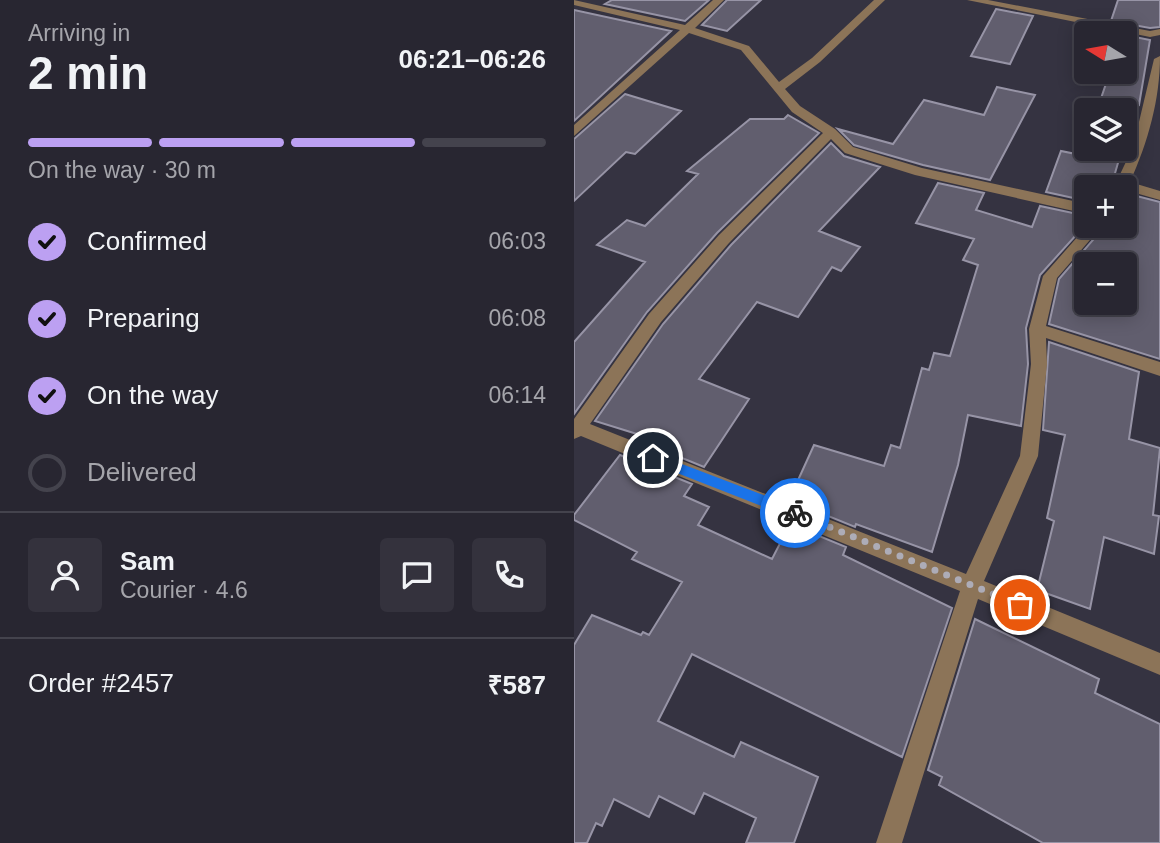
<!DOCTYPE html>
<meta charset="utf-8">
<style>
:root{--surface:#282631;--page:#34323d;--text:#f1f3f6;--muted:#a5a5ab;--line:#44434d;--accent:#bca0f2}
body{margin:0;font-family:Arial,sans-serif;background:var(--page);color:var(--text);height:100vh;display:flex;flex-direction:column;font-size:26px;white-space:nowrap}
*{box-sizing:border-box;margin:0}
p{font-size:23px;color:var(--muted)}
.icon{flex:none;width:38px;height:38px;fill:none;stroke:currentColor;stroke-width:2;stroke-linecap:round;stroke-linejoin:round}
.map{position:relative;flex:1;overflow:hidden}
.panel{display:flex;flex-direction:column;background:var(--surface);width:574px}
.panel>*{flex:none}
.needle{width:46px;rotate:281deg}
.tools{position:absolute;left:500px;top:21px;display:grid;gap:14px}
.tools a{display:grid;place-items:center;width:63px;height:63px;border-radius:7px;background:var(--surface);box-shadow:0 4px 18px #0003,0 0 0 2px var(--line);font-size:35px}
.pin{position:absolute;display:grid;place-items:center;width:60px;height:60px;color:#fff;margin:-30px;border:4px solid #fff;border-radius:50%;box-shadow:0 2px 7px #0007}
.courier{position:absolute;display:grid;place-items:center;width:70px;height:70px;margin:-35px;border:5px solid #1a73e8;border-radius:50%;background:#fff;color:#222;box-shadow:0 2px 9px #0007}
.overview em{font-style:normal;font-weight:600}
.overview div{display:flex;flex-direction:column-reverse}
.overview{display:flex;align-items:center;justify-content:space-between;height:119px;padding:0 28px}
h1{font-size:46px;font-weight:600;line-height:52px}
.bar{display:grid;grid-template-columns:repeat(4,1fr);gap:10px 7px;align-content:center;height:84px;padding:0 28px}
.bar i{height:9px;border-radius:5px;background:var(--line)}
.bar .current{background:var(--accent)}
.bar p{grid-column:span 4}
.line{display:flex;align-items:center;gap:18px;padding:0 28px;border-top:2px solid var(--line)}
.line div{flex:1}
.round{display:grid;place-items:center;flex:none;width:74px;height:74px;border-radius:7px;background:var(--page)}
ol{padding:0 28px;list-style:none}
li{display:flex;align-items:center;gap:21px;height:77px}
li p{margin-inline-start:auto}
li .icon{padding:7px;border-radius:50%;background:var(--accent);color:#111;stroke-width:4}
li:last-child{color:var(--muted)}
li i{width:38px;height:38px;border:4px solid var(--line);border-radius:50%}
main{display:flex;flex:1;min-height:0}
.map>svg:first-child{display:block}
.building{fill:#615e6e;stroke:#9794a6;stroke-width:2;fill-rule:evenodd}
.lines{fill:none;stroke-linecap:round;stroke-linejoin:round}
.minor{fill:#8c7458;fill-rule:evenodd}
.route{fill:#1a73e8}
.done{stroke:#adacb7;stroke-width:7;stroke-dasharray:0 12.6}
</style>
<main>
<section class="panel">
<div class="overview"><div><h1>2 min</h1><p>Arriving in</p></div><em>06:21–06:26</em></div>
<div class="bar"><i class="current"></i><i class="current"></i><i class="current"></i><i></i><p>On the way · 30 m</p></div>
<ol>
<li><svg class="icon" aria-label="check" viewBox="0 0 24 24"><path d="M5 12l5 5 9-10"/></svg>Confirmed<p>06:03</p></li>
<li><svg class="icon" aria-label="check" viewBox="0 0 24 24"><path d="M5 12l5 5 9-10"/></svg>Preparing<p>06:08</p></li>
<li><svg class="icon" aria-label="check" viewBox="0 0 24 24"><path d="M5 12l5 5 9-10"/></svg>On the way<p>06:14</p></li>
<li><i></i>Delivered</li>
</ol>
<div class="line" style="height:126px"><a class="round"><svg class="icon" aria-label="person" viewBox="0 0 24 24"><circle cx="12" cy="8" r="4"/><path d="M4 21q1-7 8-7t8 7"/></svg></a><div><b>Sam</b><p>Courier · 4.6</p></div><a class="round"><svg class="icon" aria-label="chat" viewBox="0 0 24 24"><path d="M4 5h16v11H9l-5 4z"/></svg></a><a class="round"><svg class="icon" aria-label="phone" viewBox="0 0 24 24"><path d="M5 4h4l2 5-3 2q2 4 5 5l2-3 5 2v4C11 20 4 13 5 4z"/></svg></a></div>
<div class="line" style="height:91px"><div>Order #2457</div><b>₹587</b></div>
</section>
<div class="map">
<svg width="586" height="843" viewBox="0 0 586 843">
<rect width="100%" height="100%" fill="#353341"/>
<path class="building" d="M38 0H135L111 21 31 4Z
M153 0H187L153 31 128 25Z
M544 0H586V27L576 28 537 21Z
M422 9 459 16 436 64 397 56Z
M0 10 97 31 0 121Z
M551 35 576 40 565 105 562 104 551 139V110H523L536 72H551Z
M423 87 461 95 416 180 349 165 280 145 264 129 319 144 350 100 410 115Z
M51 94 107 111 61 154 52 152 0 201V139Z
M214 115 245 133 143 233 73 312 0 414V342L71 262 23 245 53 220 71 226 124 174 113 171 176 119H210Z
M512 126 513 149H548L537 187H513V201L472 192 487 151 502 154Z
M257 143 270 156 306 167 245 231 286 247 267 271 258 267 224 317 183 302 125 379 175 399 130 467 59 438 63 434 21 421 89 324 157 245Z
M364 183 410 193 402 210 458 227 466 206 513 216V223L466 275 452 328 454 364 447 426 394 415 384 465 358 552 282 524 281 527 215 500 240 445 310 466 317 445 326 448 348 368 355 370 360 353 376 356 404 265 389 260 400 239 342 223Z
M551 193 586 202V359L475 324 485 279 531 226H551ZM513 264H551V303H513Z
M475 342 565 372 555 439 586 448 579 515 585 516 580 554 530 537 516 609 463 590 480 521 473 518 491 435 469 430Z
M46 455 118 484 110 496 135 507 124 525 198 559 216 524 272 547 269 555 378 608 328 757 118 654 84 721 160 757 167 742 244 777 220 843H172L182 818 130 793 120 814 85 796 75 817 40 799 28 826 22 823 13 843H0V645L18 615 67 635 69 632 75 635 108 582 58 559 63 552 0 520V515Z
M401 619 525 679 521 693 586 724V843H469L365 785 368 777 354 770Z"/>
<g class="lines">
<path class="minor" d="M0 0 111 25 139 0H150L121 28 175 46 205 82 238 58 300 0H311L246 62 211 89 226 106 261 129 279 147 348 168 513 204V214L341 175 271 153 257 139 155 243 87 322 16 424 392 574 446 456 457 364 455 329 469 276 513 226H528L483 278 472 326 586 362V376L472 338 473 364 464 456 410 581 586 653V675L404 599 328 843H302L386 591 7 436 0 439V419L75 314 145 235 249 133 218 112 167 50 115 33 0 136V125L106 30 0 5Z
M393 0H414L576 31 586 29V35L576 37Z
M586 56C586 100 574 142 556 182L586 191V200L551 190V187H540L559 147 580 59Z"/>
</g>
<path class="route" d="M79 453 226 509 228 513 221 519 75 462 73 458Z"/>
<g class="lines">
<path class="done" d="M221 513 446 605"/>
</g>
</svg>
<div class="tools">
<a><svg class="needle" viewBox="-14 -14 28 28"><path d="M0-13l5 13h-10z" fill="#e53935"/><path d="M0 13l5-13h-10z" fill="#a5a5ab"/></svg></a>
<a><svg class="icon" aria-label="layers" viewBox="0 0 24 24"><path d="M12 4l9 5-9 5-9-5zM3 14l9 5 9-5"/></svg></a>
<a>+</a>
<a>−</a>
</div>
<div class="pin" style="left:446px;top:605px;background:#ea580c"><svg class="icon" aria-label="bag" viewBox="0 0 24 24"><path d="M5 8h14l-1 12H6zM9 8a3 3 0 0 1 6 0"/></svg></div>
<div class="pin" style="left:79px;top:458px;background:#1f2937"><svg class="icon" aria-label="home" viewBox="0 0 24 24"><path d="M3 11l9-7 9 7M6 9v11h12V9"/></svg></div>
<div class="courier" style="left:221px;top:513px"><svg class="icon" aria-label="bike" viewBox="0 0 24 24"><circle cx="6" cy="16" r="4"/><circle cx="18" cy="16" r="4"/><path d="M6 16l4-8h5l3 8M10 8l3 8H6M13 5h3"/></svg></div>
</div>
</main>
